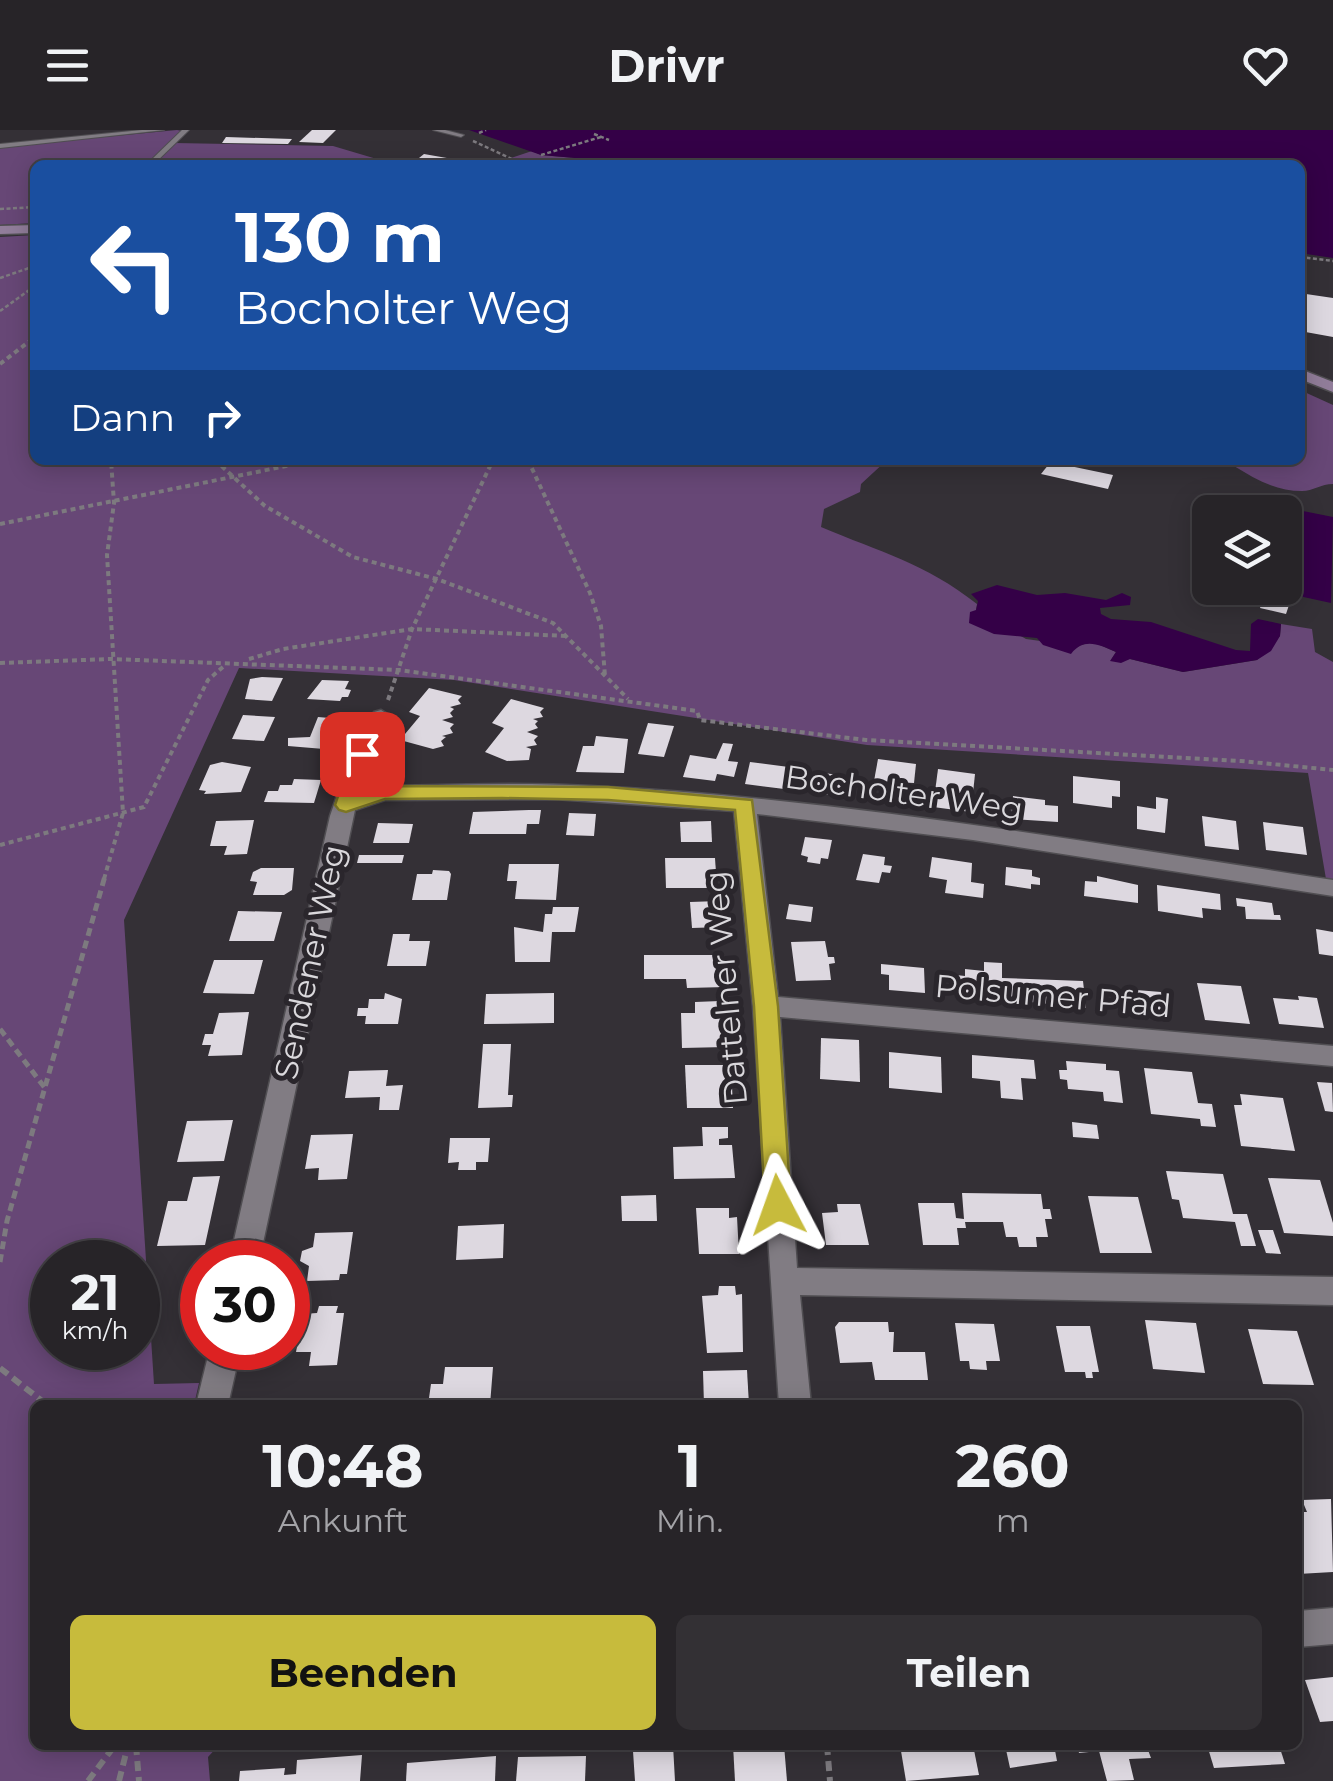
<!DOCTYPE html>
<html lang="de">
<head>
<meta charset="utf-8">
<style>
  :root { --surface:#272428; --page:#333034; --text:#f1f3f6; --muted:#a4a4a8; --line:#434145; --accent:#c7bb3c }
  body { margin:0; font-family:Montserrat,sans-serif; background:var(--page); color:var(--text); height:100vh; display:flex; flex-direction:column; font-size:38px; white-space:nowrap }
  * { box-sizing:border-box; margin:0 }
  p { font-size:32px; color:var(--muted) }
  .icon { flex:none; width:55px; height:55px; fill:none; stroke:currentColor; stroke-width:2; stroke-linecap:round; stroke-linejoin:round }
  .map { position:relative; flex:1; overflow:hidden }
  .side { position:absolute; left:30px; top:1270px; width:1272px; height:350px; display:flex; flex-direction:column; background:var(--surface); border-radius:15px; box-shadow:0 5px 25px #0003,0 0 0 2px var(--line) }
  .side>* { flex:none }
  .hud { position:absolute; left:30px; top:30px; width:1275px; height:305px; border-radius:15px; box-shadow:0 5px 25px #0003,0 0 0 2px var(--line); background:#1a4fa0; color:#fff; overflow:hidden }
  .buttons { position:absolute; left:1192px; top:365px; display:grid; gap:20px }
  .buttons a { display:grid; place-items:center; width:110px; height:110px; border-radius:15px; background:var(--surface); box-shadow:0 5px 25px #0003,0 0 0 2px var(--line); font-size:50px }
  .speed { position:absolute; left:30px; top:1110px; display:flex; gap:20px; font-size:50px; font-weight:700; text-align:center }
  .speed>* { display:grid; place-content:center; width:130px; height:130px; border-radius:50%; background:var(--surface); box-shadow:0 5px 25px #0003,0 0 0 2px var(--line); line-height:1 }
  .speed small { font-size:25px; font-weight:400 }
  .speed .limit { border:15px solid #d22; background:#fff; color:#111 }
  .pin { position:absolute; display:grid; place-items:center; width:85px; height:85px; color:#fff; margin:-42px; border-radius:20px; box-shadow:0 5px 15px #0006 }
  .me { position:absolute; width:110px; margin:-55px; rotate:356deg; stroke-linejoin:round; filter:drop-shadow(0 0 8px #0008) }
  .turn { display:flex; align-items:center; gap:35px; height:210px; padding:0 40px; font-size:45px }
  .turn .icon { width:130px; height:130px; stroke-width:2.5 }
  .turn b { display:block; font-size:70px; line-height:85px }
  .then { display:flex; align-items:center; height:95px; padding:0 40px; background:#0003; gap:20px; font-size:38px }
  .eta { display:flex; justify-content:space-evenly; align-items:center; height:170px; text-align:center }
  .eta b { font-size:60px; font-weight:700; line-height:70px }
  .button { display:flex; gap:20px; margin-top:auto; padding:20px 40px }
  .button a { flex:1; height:115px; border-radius:15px; background:var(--accent); color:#111; font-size:40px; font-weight:700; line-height:115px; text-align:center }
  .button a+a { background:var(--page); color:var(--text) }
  header { display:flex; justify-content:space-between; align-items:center; height:130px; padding:0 40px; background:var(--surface); font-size:45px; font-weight:700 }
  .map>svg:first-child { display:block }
  .green { fill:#674776; fill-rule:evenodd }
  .water { fill:#340047 }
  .building { fill:#ddd8e0 }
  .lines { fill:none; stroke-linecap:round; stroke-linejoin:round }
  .lane-casing { stroke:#504e52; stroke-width:2 }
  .street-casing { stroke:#504e52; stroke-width:3 }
  .secondary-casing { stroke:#504e52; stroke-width:3 }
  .path-far3 { stroke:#7d7a7f; stroke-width:2.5; stroke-dasharray:4 2.5; stroke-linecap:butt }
  .path-far2 { stroke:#7d7a7f; stroke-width:4; stroke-dasharray:5 4; stroke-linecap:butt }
  .path-far1 { stroke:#7d7a7f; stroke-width:5; stroke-dasharray:8 5; stroke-linecap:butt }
  .path { stroke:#7d7a7f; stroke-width:6; stroke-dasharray:10 6; stroke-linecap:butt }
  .lane { fill:#817c83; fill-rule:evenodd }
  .street { fill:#817c83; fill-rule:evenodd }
  .secondary { fill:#917d9a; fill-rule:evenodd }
  .route { fill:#c7bb3c; stroke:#817a27; stroke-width:2.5 }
  .labels { text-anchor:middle; stroke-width:10; stroke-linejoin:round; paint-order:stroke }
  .street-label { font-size:32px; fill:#dad8dc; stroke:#2a262c }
</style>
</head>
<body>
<header><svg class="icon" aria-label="menu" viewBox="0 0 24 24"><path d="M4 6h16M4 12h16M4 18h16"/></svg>Drivr<svg class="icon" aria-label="heart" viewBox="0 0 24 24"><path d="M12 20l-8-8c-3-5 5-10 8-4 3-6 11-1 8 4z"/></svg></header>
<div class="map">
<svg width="1333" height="1651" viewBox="0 0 1333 1651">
  <rect width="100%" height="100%" fill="#343036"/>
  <g class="green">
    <polygon points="177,0 182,1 175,13 333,16 397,35 35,35 35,93 0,95 0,17"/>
    <polygon points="532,21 541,25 655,35 490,35"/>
    <path d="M35 105V330H887L861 354 860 362 824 379 821 397C880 422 925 433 977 474L976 480 1026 509 1077 516 1093 512 1116 522 1111 530 1130 529 1183 542 1257 530 1280 506 1281 494 1312 499 1315 522 1333 532V750L1326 749 1308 643 867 615 454 550 239 538 124 790 154 1254 199 1253 194 1275H35V1615H219L208 1627 210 1651H0V107ZM52 1132H138V1218H52Z"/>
    <path d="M1300 260 1333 275V354C1321 354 1313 361 1302 361 1276 361 1255 349 1234 336V330H1300Z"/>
  </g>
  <g class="water">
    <polygon points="469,0 1333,0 1333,128 1300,123 1300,35 655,35 541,25"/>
    <polygon points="1303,381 1333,387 1331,473 1285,463"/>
    <path d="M997 455 1037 465 1065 463 1106 470 1122 463 1131 467 1130 475 1100 478 1101 484 1111 489 1151 492 1236 520 1250 521 1251 494 1258 489 1281 494 1280 506 1271 521 1257 530 1183 542 1130 529 1121 533 1110 531 1116 522C1099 515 1084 507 1071 524L1043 515 1037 508 994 504 969 493 970 482 976 480 978 471 971 464Z"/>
  </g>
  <g class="building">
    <polygon points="312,0 336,0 323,13 299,12"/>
    <polygon points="226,7 292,9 288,14 222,13"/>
    <polygon points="424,24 464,31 458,35 414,32"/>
    <polygon points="1306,164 1333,168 1333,207 1300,201 1300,176"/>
    <polygon points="1049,334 1065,335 1113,345 1108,359 1041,344"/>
    <polygon points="1265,465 1290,472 1286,484 1260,478"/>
    <polygon points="262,547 283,548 272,571 245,569 250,549"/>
    <polygon points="322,550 349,551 345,559 351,560 348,567 342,567 340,571 307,569"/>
    <polygon points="429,558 462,566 458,570 461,574 450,577 454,579 450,583 453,587 442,590 454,594 450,598 453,603 442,606 446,607 441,611 444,616 433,619 400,610 420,586 409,582"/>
    <polygon points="511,569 544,578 540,582 543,587 533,589 538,591 535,594 538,598 527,602 538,606 534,610 537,615 526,617 531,619 529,630 507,631 485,622 504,598 492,593"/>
    <polygon points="243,585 275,587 264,611 232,609"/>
    <polygon points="318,587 341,589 333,610 328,609 324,619 288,616 288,608 310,607"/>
    <polygon points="648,593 674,596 664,627 638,624"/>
    <polygon points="596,606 628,609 624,643 576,642 583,616 594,616"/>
    <polygon points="723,613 733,614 728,631 738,632 734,647 717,644 715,651 683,647 690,625 716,629"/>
    <polygon points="878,629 916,634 914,653 874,651"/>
    <polygon points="222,632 251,637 241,662 204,664 206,661 199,660 210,635"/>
    <polygon points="750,632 804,639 802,648 815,650 817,642 845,646 844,651 850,652 849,659 843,658 841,666 745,654"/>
    <polygon points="938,639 975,644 971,682 933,677"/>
    <polygon points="1073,646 1120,651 1120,667 1112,666 1112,678 1073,673"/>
    <polygon points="294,649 321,650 314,673 264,672 268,661 278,661 280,655 292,655"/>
    <polygon points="1013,666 1045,670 1045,675 1058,676 1058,692 1011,689"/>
    <polygon points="1156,667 1168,669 1165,703 1137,699 1137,676 1156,679"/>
    <polygon points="529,680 541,680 539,694 527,694 526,704 469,704 473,682"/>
    <polygon points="569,683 596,684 594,706 566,705"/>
    <polygon points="1202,686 1236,691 1239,720 1205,716"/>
    <polygon points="254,690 247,724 224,725 227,716 210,716 216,691"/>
    <polygon points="711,691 712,712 681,712 680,692"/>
    <polygon points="1263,692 1303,697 1307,725 1266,720"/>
    <polygon points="378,693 413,694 409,713 373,713"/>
    <polygon points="805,707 832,710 828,729 821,728 820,734 807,732 808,727 801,725"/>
    <polygon points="863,724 885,727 884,735 892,736 890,743 882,742 879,753 856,750"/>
    <polygon points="359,725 404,725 402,733 357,733"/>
    <polygon points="932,727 972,733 971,752 984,754 983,768 945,763 947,750 929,747"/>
    <polygon points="665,728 715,728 717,758 666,758"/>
    <polygon points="509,734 559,734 556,770 515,769 517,751 507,751"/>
    <polygon points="1006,737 1032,740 1032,746 1040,748 1040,755 1031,754 1031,759 1005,755"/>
    <polygon points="261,738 294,738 292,760 284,765 253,765 257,752 250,751 253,742"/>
    <polygon points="433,740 449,741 451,744 447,770 412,770 417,744 432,744"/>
    <polygon points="1097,746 1138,755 1138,773 1084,766 1085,751 1097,752"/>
    <polygon points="1157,755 1220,764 1221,780 1202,778 1203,788 1158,781"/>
    <polygon points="1236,768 1272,773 1274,785 1280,785 1281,790 1246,789 1245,777 1237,776"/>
    <polygon points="719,771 722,797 692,798 690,772"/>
    <polygon points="789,774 813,777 811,792 786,789"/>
    <polygon points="553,777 579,777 575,802 552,802 550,832 515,832 514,797 543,802 545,784 552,784"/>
    <polygon points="238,781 282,782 274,811 229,811"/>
    <polygon points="1316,799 1333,802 1333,826 1319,824"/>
    <polygon points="393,804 410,804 409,811 430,811 426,836 387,836"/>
    <polygon points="825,811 828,827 834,827 835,833 829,834 831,850 796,851 791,812"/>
    <polygon points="644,825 724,825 726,857 687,858 686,849 644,849"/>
    <polygon points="214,830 263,830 254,864 203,863"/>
    <polygon points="984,832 1002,833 1002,848 1083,851 1086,878 966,865 966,857 956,856 956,845 965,846 965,839 984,841"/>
    <polygon points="881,834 924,838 925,863 889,860 889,845 881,844"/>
    <polygon points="1197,853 1241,856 1250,894 1205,890"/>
    <polygon points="1124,859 1161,862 1164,885 1127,881"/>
    <polygon points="385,863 402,869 398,894 365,894 366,886 357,886 358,878 368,878 369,869 384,869"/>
    <polygon points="554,863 554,893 484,894 486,864"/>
    <polygon points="1298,866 1317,868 1324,898 1279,894 1273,868 1299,870"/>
    <polygon points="720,871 726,917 682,918 681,883 695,883 695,872"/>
    <polygon points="249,882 242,925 208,926 211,915 202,915 205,904 213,904 219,883"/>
    <polygon points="821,908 859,910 860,952 820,949"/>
    <polygon points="483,914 511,914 508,965 513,965 512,977 478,978"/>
    <polygon points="889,922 941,927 942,963 889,958"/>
    <polygon points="972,925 1034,930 1036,949 1021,948 1023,970 1001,968 1000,951 972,948"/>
    <polygon points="1066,931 1106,934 1106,940 1119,941 1123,973 1104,971 1103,962 1068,959 1067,950 1060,949 1059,940 1067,940"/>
    <polygon points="685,935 731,935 733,978 687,978"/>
    <polygon points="1144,938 1192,942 1198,973 1212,974 1216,997 1201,996 1200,989 1151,984"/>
    <polygon points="388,940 386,956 403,955 399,980 379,980 380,967 345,968 349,941"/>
    <polygon points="1317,952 1332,953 1333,982 1325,981"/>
    <polygon points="1240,964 1283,968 1295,1021 1241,1016 1234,975 1242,975"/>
    <polygon points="233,990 224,1031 177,1032 187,991"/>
    <polygon points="1072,992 1097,995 1099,1009 1073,1007"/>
    <polygon points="702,997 728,997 728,1008 719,1009 719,1015 732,1015 735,1048 674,1049 673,1017 703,1016"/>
    <polygon points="353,1004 347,1049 318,1050 319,1038 305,1039 311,1005"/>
    <polygon points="450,1008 490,1008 488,1032 476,1032 476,1040 458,1040 459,1032 448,1033"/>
    <polygon points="1166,1041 1223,1044 1233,1084 1247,1084 1256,1116 1241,1116 1235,1092 1183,1088 1179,1070 1172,1069"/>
    <polygon points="220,1046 205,1115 157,1116 168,1071 187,1071 193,1047"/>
    <polygon points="1268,1048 1320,1050 1333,1093 1333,1106 1284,1103"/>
    <polygon points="962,1063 1041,1064 1043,1079 1050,1079 1052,1089 1045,1089 1048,1107 1036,1107 1037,1117 1019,1117 1017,1107 1006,1107 1003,1092 965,1092 966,1098 957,1098 959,1115 923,1115 918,1073 954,1073 956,1088 964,1089"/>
    <polygon points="656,1065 657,1091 622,1091 621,1066"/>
    <polygon points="1088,1066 1138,1067 1152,1123 1100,1123"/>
    <polygon points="837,1074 860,1074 869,1115 826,1115 822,1083 838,1082"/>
    <polygon points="696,1078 729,1078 729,1088 737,1087 739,1124 699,1124"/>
    <polygon points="504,1094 503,1128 456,1130 458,1096"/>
    <polygon points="1258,1100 1273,1100 1281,1124 1266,1123"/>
    <polygon points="353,1102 347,1144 340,1144 339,1150 307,1151 309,1136 300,1131 302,1121 313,1117 315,1103"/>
    <polygon points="719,1156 735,1156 736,1165 742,1164 743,1222 707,1223 702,1166 718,1165"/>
    <polygon points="319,1176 338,1176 336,1183 344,1183 337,1235 309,1236 311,1222 296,1222 303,1184 317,1183"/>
    <polygon points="1145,1190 1196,1193 1205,1243 1153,1239"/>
    <polygon points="839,1192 888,1192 889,1202 894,1202 893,1222 925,1222 928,1250 875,1250 872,1232 840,1233 835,1197"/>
    <polygon points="955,1193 994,1194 1000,1231 986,1231 987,1240 970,1239 969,1231 960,1231"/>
    <polygon points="1056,1196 1090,1196 1099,1242 1092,1242 1093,1248 1086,1248 1085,1242 1065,1242"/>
    <polygon points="1248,1199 1297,1201 1314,1255 1263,1254"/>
    <polygon points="445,1237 493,1237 490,1275 428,1275 431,1254 443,1254"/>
    <polygon points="747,1240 749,1275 704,1275 703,1241"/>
    <polygon points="1331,1369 1333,1442 1298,1444 1298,1382 1307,1382 1302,1370"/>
    <polygon points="1333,1547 1333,1591 1320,1592 1305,1550"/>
    <polygon points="625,1615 673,1615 675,1651 635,1651 633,1621"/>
    <polygon points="733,1615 784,1615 787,1651 735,1651"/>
    <polygon points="900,1615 973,1615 979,1645 906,1651"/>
    <polygon points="1005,1615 1054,1615 1057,1631 1010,1638"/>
    <polygon points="1077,1615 1168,1615 1168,1617 1148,1620 1151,1628 1129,1629 1134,1650 1107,1651 1099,1621 1079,1623"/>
    <polygon points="1207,1615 1279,1615 1285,1634 1214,1638"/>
    <polygon points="362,1625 360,1651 239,1651 240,1641 285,1638 284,1645 296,1644 297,1630"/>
    <polygon points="496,1626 495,1651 406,1651 407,1633"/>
    <polygon points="586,1626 585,1651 516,1651 518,1627"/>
  </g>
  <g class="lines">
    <defs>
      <g id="lane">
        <polygon points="142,0 164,0 0,18 0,14"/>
        <polygon points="182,0 189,0 153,35 146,35"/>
        <polygon points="433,0 445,0 464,5 461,7"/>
      </g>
      <g id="street">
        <path d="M381 580 392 587 379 607 360 660 385 656C453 655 521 652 590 656 839 668 1086 712 1333 750V766L973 710 757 684 778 867 1333 916V936L780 887 797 1138 1333 1147V1175L800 1165 811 1275H779L753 876 734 681 555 669 385 670 355 680 259 1132H229L330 686 357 607 374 582Z"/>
        <polygon points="210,1218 241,1218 228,1275 196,1275"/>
        <polygon points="1333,1478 1333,1514 1298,1517 1298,1481"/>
      </g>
      <g id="secondary">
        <polygon points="35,95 35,103 0,104 0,96"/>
        <polygon points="1300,239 1333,252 1333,262 1300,249"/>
      </g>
    </defs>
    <use href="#lane" class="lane-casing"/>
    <use href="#street" class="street-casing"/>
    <use href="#secondary" class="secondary-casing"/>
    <g class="path-far3">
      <polyline points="479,3 486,0"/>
      <polyline points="594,4 609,10"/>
      <polyline points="473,11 525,35"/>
      <polyline points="541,25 601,7"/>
      <polyline points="0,79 35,77"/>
      <polyline points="1300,127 1333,131"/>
      <polyline points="0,148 35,136"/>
      <polyline points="0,181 35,156"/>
    </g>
    <g class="path-far2">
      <polyline points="0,234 35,207"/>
      <polyline points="215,330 265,376 353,427 437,449 553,493 628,569"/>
      <polyline points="528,330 590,463 601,496 605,546"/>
      <polyline points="0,394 316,330"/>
      <polyline points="249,529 283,519 412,499 566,506"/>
      <polyline points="0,533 111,529 399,540 697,581 700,590 866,610 1241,631 1333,640"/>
      <polyline points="388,570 412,499 493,330"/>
      <polyline points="0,715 144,677 208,550 224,536"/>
      <polyline points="104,749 123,683 107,425 114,373 111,330"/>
    </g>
    <g class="path-far1">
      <polyline points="0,899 45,958"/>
      <polyline points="0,1132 7,1091 105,746"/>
    </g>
    <g class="path">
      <polyline points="0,1238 47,1275"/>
      <polyline points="136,1615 139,1651"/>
      <polyline points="827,1615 830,1651"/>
      <polyline points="88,1651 115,1615"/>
      <polyline points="119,1651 128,1615"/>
    </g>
    <use href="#lane" class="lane"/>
    <use href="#street" class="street"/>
    <use href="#secondary" class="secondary"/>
  </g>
  <polygon class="route" points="362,617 372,624 360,660 385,656 608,657 752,670 778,876 791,1075 788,1083 778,1086 769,1083 765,1075 754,876 735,680 608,670 502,668 385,669 346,682 339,680 335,675 352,624"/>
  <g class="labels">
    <g class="street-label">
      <text transform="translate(904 663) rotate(8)" y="11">Bocholter Weg</text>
      <text transform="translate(310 832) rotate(-78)" y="11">Sendener Weg</text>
      <text transform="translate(726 858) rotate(-95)" y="11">Dattelner Weg</text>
      <text transform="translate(1053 866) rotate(5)" y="11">Polsumer Pfad</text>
    </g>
  </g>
</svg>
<div class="buttons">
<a><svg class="icon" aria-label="layers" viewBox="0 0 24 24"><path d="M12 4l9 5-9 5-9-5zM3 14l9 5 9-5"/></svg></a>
</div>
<div class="speed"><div>21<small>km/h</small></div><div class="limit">30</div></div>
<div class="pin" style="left:362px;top:624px;background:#d93025"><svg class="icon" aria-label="arrive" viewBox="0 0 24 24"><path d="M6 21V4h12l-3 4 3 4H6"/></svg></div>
<svg class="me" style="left:778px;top:1075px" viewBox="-20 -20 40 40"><path d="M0-17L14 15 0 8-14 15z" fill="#c7bb3c" stroke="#fff" stroke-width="4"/></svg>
<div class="hud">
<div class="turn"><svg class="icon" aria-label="left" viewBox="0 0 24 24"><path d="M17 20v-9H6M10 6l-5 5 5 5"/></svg><div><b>130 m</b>Bocholter Weg</div></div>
<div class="then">Dann<svg class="icon" aria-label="right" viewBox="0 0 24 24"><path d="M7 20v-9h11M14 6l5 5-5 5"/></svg></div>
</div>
<section class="side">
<div class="eta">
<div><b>10:48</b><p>Ankunft</p></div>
<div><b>1</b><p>Min.</p></div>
<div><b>260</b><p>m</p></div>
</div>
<div class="button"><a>Beenden</a><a>Teilen</a></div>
</section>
</div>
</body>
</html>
